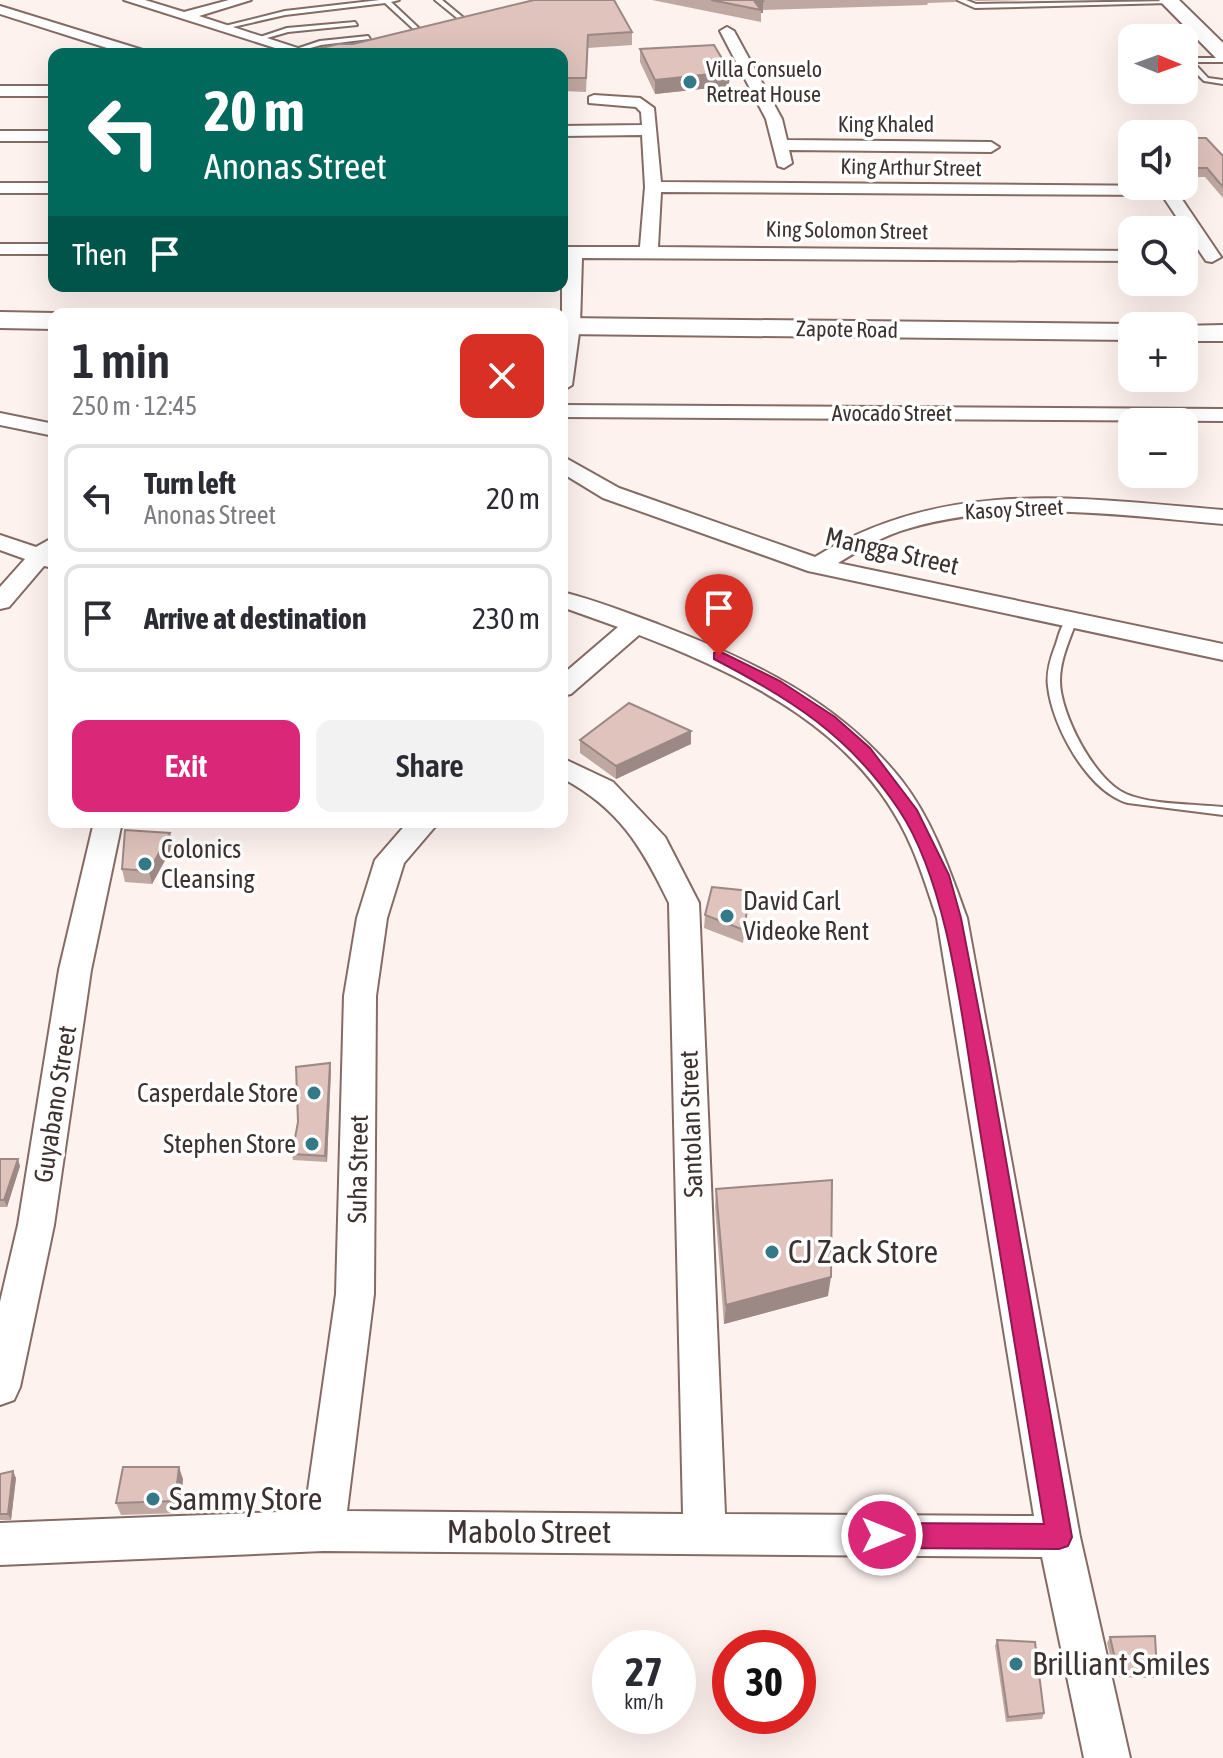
<!DOCTYPE html>
<html lang="en">
<head>
<meta charset="utf-8">
<style>
  :root { --surface:#fff; --page:#f2f2f3; --text:#2b2b33; --muted:#7c7c81; --line:#e1e1e2; --accent:#db2777 }
  body { margin:0; font-family:"Asap Condensed",sans-serif; background:var(--page); color:var(--text); height:100vh; display:flex; flex-direction:column; font-size:30px; white-space:nowrap }
  * { box-sizing:border-box; margin:0 }
  p { font-size:26px; color:var(--muted) }
  .icon { flex:none; width:44px; height:44px; fill:none; stroke:currentColor; stroke-width:2; stroke-linecap:round; stroke-linejoin:round }
  .map { position:relative; flex:1; overflow:hidden }
  .panel { position:absolute; left:48px; top:308px; width:520px; height:520px; display:flex; flex-direction:column; background:var(--surface); border-radius:16px; box-shadow:0 8px 32px #0002 }
  .panel>* { flex:none }
  .top-card { position:absolute; left:48px; top:48px; width:520px; height:244px; border-radius:16px; box-shadow:0 8px 32px #0002; background:#00695c; color:#fff; overflow:hidden }
  .needle { width:52px; rotate:91deg }
  .fabs { position:absolute; left:1118px; top:24px; display:grid; gap:16px }
  .fabs a { display:grid; place-items:center; width:80px; height:80px; border-radius:16px; background:var(--surface); box-shadow:0 8px 32px #0002; font-size:40px }
  .speed { position:absolute; left:592px; top:1630px; display:flex; gap:16px; font-size:40px; font-weight:700; text-align:center }
  .speed>* { display:grid; place-content:center; width:104px; height:104px; border-radius:50%; background:var(--surface); box-shadow:0 8px 32px #0002; line-height:1 }
  .speed small { font-size:20px; font-weight:400 }
  .speed .limit { border:12px solid #d22; background:#fff; color:#111 }
  .pin { position:absolute; display:grid; place-items:center; width:68px; height:68px; color:#fff; margin:-82px -34px; border-radius:50% 50% 50% 0; rotate:-45deg; box-shadow:0 0 8px #0007 }
  .pin .icon { rotate:45deg }
  .me { position:absolute; width:88px; margin:-44px; rotate:90deg; stroke-linejoin:round; filter:drop-shadow(0 0 6px #0008) }
  .turn { display:flex; align-items:center; gap:28px; height:168px; padding:0 24px; font-size:36px }
  .turn .icon { width:104px; height:104px; stroke-width:2.5 }
  .turn b { display:block; font-size:56px; line-height:68px }
  .then { display:flex; align-items:center; height:76px; padding:0 24px; background:#0003; gap:16px; font-size:30px }
  .round { display:grid; place-items:center; flex:none; width:84px; height:84px; border-radius:16px; background:var(--page) }
  .overview { display:flex; align-items:center; justify-content:space-between; height:136px; padding:0 24px }
  h1 { font-size:48px; font-weight:600; line-height:60px }
  .cta { display:flex; gap:16px; margin-top:auto; padding:16px 24px }
  .cta a { flex:1; height:92px; border-radius:16px; background:var(--accent); color:#fff; font-size:32px; font-weight:600; line-height:92px; text-align:center }
  .cta a+a { background:var(--page); color:var(--text) }
  ul { padding:0; list-style:none }
  li { display:flex; align-items:center; gap:24px; height:108px; margin:0 16px 12px; padding:0 8px; border:4px solid var(--line); border-radius:16px }
  li div { flex:1 }
  li b { display:block; font-size:30px }
  li em { font-style:normal }
  .map>svg:first-child { display:block }
  .lines { fill:none; stroke-linecap:round; stroke-linejoin:round }
  .lane-casing { stroke:#846b64; stroke-width:4 }
  .street-casing { stroke:#846b64; stroke-width:4 }
  .secondary-casing { stroke:#846b64; stroke-width:4 }
  .lane { fill:#fff; fill-rule:evenodd }
  .street { fill:#fff; fill-rule:evenodd }
  .secondary { fill:#fff; fill-rule:evenodd }
  .wall { fill:#c0a8a2 }
  .shaded-wall { fill:#9c8884 }
  .building { fill:#dfc3bc; stroke:#9c8884; stroke-width:2 }
  .route { fill:#db2777; stroke:#8e194d; stroke-width:2 }
  .poi-dot { fill:#357989; stroke:#fff; stroke-width:3 }
  .labels { text-anchor:middle; stroke-width:7; stroke-linejoin:round; paint-order:stroke }
  .far-poi-label { font-size:22px; fill:#3d322f; stroke:#fff; text-anchor:start }
  .far-street-label { font-size:22px; fill:#3d322f; stroke:#fff }
  .street-label { font-size:26px; fill:#3d322f; stroke:#fff }
  .poi-label { font-size:26px; fill:#3d322f; stroke:#fff; text-anchor:start }
  .near-poi-label { font-size:32px; fill:#3d322f; stroke:#fff; text-anchor:start }
  .near-street-label { font-size:32px; fill:#3d322f; stroke:#fff }
</style>
</head>
<body>
<div class="map">
<svg width="1223" height="1758" viewBox="0 0 1223 1758">
  <rect width="100%" height="100%" fill="#fef2ef"/>
  <g class="lines">
    <defs>
      <g id="lane">
        <polygon points="380,0 399,0 391,2 425,34 425,36 421,36 385,3 285,15 224,29 221,27 285,11"/>
        <polygon points="435,0 442,0 471,24 471,26 467,26"/>
        <polygon points="957,0 966,0 976,4 1172,1 1169,3 975,8"/>
        <polygon points="355,22 357,25 288,32 260,40 257,38 287,28"/>
        <polygon points="368,36 370,39 321,45 296,52 293,50 320,41"/>
        <polygon points="1184,55 1189,58 1223,58 1223,62 1193,62 1208,78 1223,80 1223,84 1204,81 1184,61"/>
        <path d="M1070 618 1076 622C1069 641 1060 660 1060 681 1060 714 1095 781 1126 794 1152 805 1194 804 1223 807V815L1128 803C1088 792 1052 726 1048 686 1046 672 1051 657 1056 644 1059 635 1061 623 1070 618Z"/>
      </g>
      <g id="street">
        <polygon points="124,0 145,0 184,12 229,0 251,0 199,16 316,54 294,54"/>
        <polygon points="0,6 146,51 148,54 126,54 0,14"/>
        <polygon points="727,27 734,31 782,119 787,140 991,142 999,147 991,152 789,150 792,163 784,168 778,166 766,119 720,31"/>
        <rect x="0" y="86" width="54" height="10"/>
        <polygon points="594,95 640,98 654,108 661,182 1173,186 1221,257 1212,262 1206,261 1162,195 661,192 658,247 1132,251 1132,261 582,258 580,326 572,385 562,391 562,247 640,247 645,187 642,135 562,136 562,126 642,125 641,112 636,107 589,103 589,97"/>
        <rect x="0" y="131" width="54" height="10"/>
        <rect x="0" y="183" width="54" height="10"/>
        <rect x="0" y="244" width="54" height="10"/>
        <polygon points="562,405 1223,409 1223,421 562,417"/>
        <polygon points="0,413 54,424 54,436 0,425"/>
        <path d="M562 456 619 488 815 557C944 477 1079 498 1223 510V524C1120 515 1011 499 910 528 884 535 861 549 838 563L1223 644V660L808 571 603 498 562 473Z"/>
        <polygon points="0,535 36,547 54,537 54,568 44,566 9,607 0,609 0,587 25,559 0,550"/>
        <path d="M562 592C595 600 628 613 660 625 752 660 840 702 902 781 933 821 950 871 967 918L1080 1537 1130 1758H1084L1042 1557 323 1551 0 1565V1523L305 1511 336 1294 344 996 357 918 375 860 408 822H439L404 863 387 918 376 996 374 1294 347 1511 683 1514 669 903C642 847 619 808 562 778V758L613 782 665 837 699 903 725 1514 1034 1516 937 918C929 895 922 871 912 848 863 733 749 677 639 635L571 694 562 696V675L618 627 562 607Z"/>
        <polygon points="94,822 122,822 91,970 54,1225 20,1387 14,1400 0,1405 0,1302 18,1225 59,970"/>
      </g>
      <g id="secondary">
        <polygon points="1159,0 1179,0 1223,43 1223,60 1216,58"/>
        <polygon points="0,312 54,313 59,314 54,314 54,329 0,328"/>
        <polygon points="562,318 1132,324 1141,326 1132,326 1132,340 562,334"/>
        <polygon points="1223,325 1223,341 1184,341 1184,326 1179,326"/>
      </g>
    </defs>
    <use href="#lane" class="lane-casing"/>
    <use href="#street" class="street-casing"/>
    <use href="#secondary" class="secondary-casing"/>
    <use href="#lane" class="lane"/>
    <use href="#street" class="street"/>
    <use href="#secondary" class="secondary"/>
  </g>
  <g class="wall">
    <polygon points="652,0 956,0 955,2 928,3 927,5 763,10 763,13 761,13 761,22"/>
    <polygon points="972,0 1029,0 977,1"/>
    <polygon points="632,32 632,45 588,48 586,92 562,91 562,54 353,44"/>
    <polygon points="640,49 729,86 655,94 640,62"/>
    <polygon points="1184,138 1223,156 1223,198 1205,177 1184,177"/>
    <polygon points="691,731 691,744 616,779 580,753 580,740"/>
    <polygon points="173,846 152,884 125,882 122,869"/>
    <polygon points="750,891 743,943 704,928 705,915"/>
    <polygon points="331,1070 327,1162 293,1160 292,1154"/>
    <polygon points="0,1159 20,1166 7,1207 0,1207"/>
    <polygon points="716,1189 828,1296 724,1324 715,1207"/>
    <polygon points="0,1474 16,1478 11,1520 0,1520"/>
    <polygon points="183,1479 180,1513 121,1515 116,1503"/>
    <polygon points="1110,1637 1157,1672 1154,1678 1115,1677 1107,1643"/>
    <polygon points="997,1640 1044,1713 1042,1719 1006,1722 995,1646"/>
  </g>
  <g class="shaded-wall">
    <polygon points="763,1 763,13 761,13 761,10 755,2"/>
    <polygon points="730,72 729,86 655,94 655,80"/>
    <polygon points="691,731 691,744 616,779 616,766"/>
    <polygon points="170,833 173,846 152,884 149,871"/>
    <polygon points="330,1063 331,1070 327,1162 325,1156"/>
    <polygon points="18,1159 20,1166 7,1207 4,1200"/>
    <polygon points="831,1277 828,1296 724,1324 726,1305"/>
    <polygon points="179,1467 183,1479 180,1513 175,1501"/>
    <polygon points="13,1471 16,1478 11,1520 8,1514"/>
  </g>
  <g class="building">
    <polygon points="534,0 614,0 632,32 588,35 586,78 562,78 562,54 296,54 338,44 353,44"/>
    <polygon points="711,0 762,0 763,1 755,2 761,10"/>
    <polygon points="714,45 730,72 655,80 640,49"/>
    <polygon points="1184,138 1206,138 1223,156 1223,187 1207,168 1186,168 1184,161"/>
    <polygon points="629,703 691,731 616,766 580,740"/>
    <polygon points="125,830 170,833 149,871 122,869"/>
    <polygon points="712,887 750,891 744,930 705,915"/>
    <polygon points="330,1063 325,1156 292,1154 298,1122 296,1067"/>
    <polygon points="0,1159 18,1159 4,1200 0,1200"/>
    <polygon points="832,1180 831,1277 726,1305 716,1189"/>
    <polygon points="123,1467 179,1467 175,1501 116,1503"/>
    <polygon points="13,1471 8,1514 0,1514 0,1474"/>
    <polygon points="1155,1636 1157,1672 1118,1672 1110,1637"/>
    <polygon points="997,1640 1035,1642 1044,1713 1008,1717"/>
  </g>
  <path class="route" d="M719 651 780 681 835 717 870 748 917 810 949 875 961 918 989 1063 1072 1537 1068 1546 1059 1549 882 1548 873 1544 869 1535 873 1526 882 1523 1044 1524C1022 1389 1000 1254 978 1118 963 1027 950 886 899 810 850 736 791 699 714 659V653Z"/>
  <g class="poi-dot">
    <circle cx="690" cy="82" r="8"/>
    <circle cx="145" cy="864" r="8"/>
    <circle cx="727" cy="916" r="8"/>
    <circle cx="314" cy="1093" r="8"/>
    <circle cx="312" cy="1144" r="8"/>
    <circle cx="772" cy="1252" r="8"/>
    <circle cx="153" cy="1499" r="8"/>
    <circle cx="1016" cy="1664" r="8"/>
  </g>
  <g class="labels">
    <g class="far-poi-label">
      <text x="706" y="77">Villa Consuelo<tspan x="706" dy="25">Retreat House</tspan></text>
    </g>
    <g class="far-street-label">
      <text x="886" y="132">King Khaled</text>
      <text transform="translate(911 167) rotate(1)" y="8">King Arthur Street</text>
      <text transform="translate(847 230) rotate(1)" y="8">King Solomon Street</text>
      <text transform="translate(847 329) rotate(1)" y="8">Zapote Road</text>
      <text x="892" y="421">Avocado Street</text>
      <text transform="translate(1014 509) rotate(-3)" y="8">Kasoy Street</text>
    </g>
    <g class="street-label">
      <text transform="translate(892 551) rotate(13)" y="9">Mangga Street</text>
      <text transform="translate(55 1104) rotate(-81)" y="9">Guyabano Street</text>
      <text transform="translate(691 1124) rotate(-92)" y="9">Santolan Street</text>
      <text transform="translate(358 1169) rotate(-89)" y="9">Suha Street</text>
    </g>
    <g class="poi-label">
      <text x="161" y="858">Colonics<tspan x="161" dy="30">Cleansing</tspan></text>
      <text x="743" y="910">David Carl<tspan x="743" dy="30">Videoke Rent</tspan></text>
      <text x="298" y="1102" text-anchor="end">Casperdale Store</text>
      <text x="296" y="1153" text-anchor="end">Stephen Store</text>
    </g>
    <g class="near-poi-label">
      <text x="788" y="1263">CJ Zack Store</text>
      <text x="169" y="1510">Sammy Store</text>
      <text x="1032" y="1675">Brilliant Smiles</text>
    </g>
    <g class="near-street-label">
      <text x="529" y="1543">Mabolo Street</text>
    </g>
  </g>
</svg>
<div class="fabs">
<a><svg class="needle" viewBox="-14 -14 28 28"><path d="M0-13l5 13h-10z" fill="#e53935"/><path d="M0 13l5-13h-10z" fill="#7c7c81"/></svg></a>
<a><svg class="icon" aria-label="sound" viewBox="0 0 24 24"><path d="M4 9h4l5-4v14l-5-4H4zM17 9q2 3 0 6"/></svg></a>
<a><svg class="icon" aria-label="search" viewBox="0 0 24 24"><circle cx="10" cy="10" r="6"/><path d="M15 15l6 6"/></svg></a>
<a>+</a>
<a>−</a>
</div>
<div class="speed"><div>27<small>km/h</small></div><div class="limit">30</div></div>
<div class="pin" style="left:719px;top:656px;background:#d93025"><svg class="icon" aria-label="arrive" viewBox="0 0 24 24"><path d="M6 21V4h12l-3 4 3 4H6"/></svg></div>
<svg class="me" style="left:882px;top:1535px" viewBox="-20 -20 40 40"><circle r="17" fill="#db2777" stroke="#fff" stroke-width="3"/><path d="M0-11L8 9 0 5-8 9z" fill="#fff"/></svg>
<div class="top-card">
<div class="turn"><svg class="icon" aria-label="left" viewBox="0 0 24 24"><path d="M17 20v-9H6M10 6l-5 5 5 5"/></svg><div><b>20 m</b>Anonas Street</div></div>
<div class="then">Then<svg class="icon" aria-label="arrive" viewBox="0 0 24 24"><path d="M6 21V4h12l-3 4 3 4H6"/></svg></div>
</div>
<section class="panel">
<div class="overview"><div><h1>1 min</h1><p>250 m · 12:45</p></div><a class="round" style="background:#d93025;color:#fff"><svg class="icon" aria-label="close" viewBox="0 0 24 24"><path d="M6 6l12 12M18 6L6 18"/></svg></a></div>
<ul>
<li><svg class="icon" aria-label="left" viewBox="0 0 24 24"><path d="M17 20v-9H6M10 6l-5 5 5 5"/></svg><div><b>Turn left</b><p>Anonas Street</p></div><em>20 m</em></li>
<li><svg class="icon" aria-label="arrive" viewBox="0 0 24 24"><path d="M6 21V4h12l-3 4 3 4H6"/></svg><div><b>Arrive at destination</b></div><em>230 m</em></li>
</ul>
<div class="cta"><a>Exit</a><a>Share</a></div>
</section>
</div>
</body>
</html>
